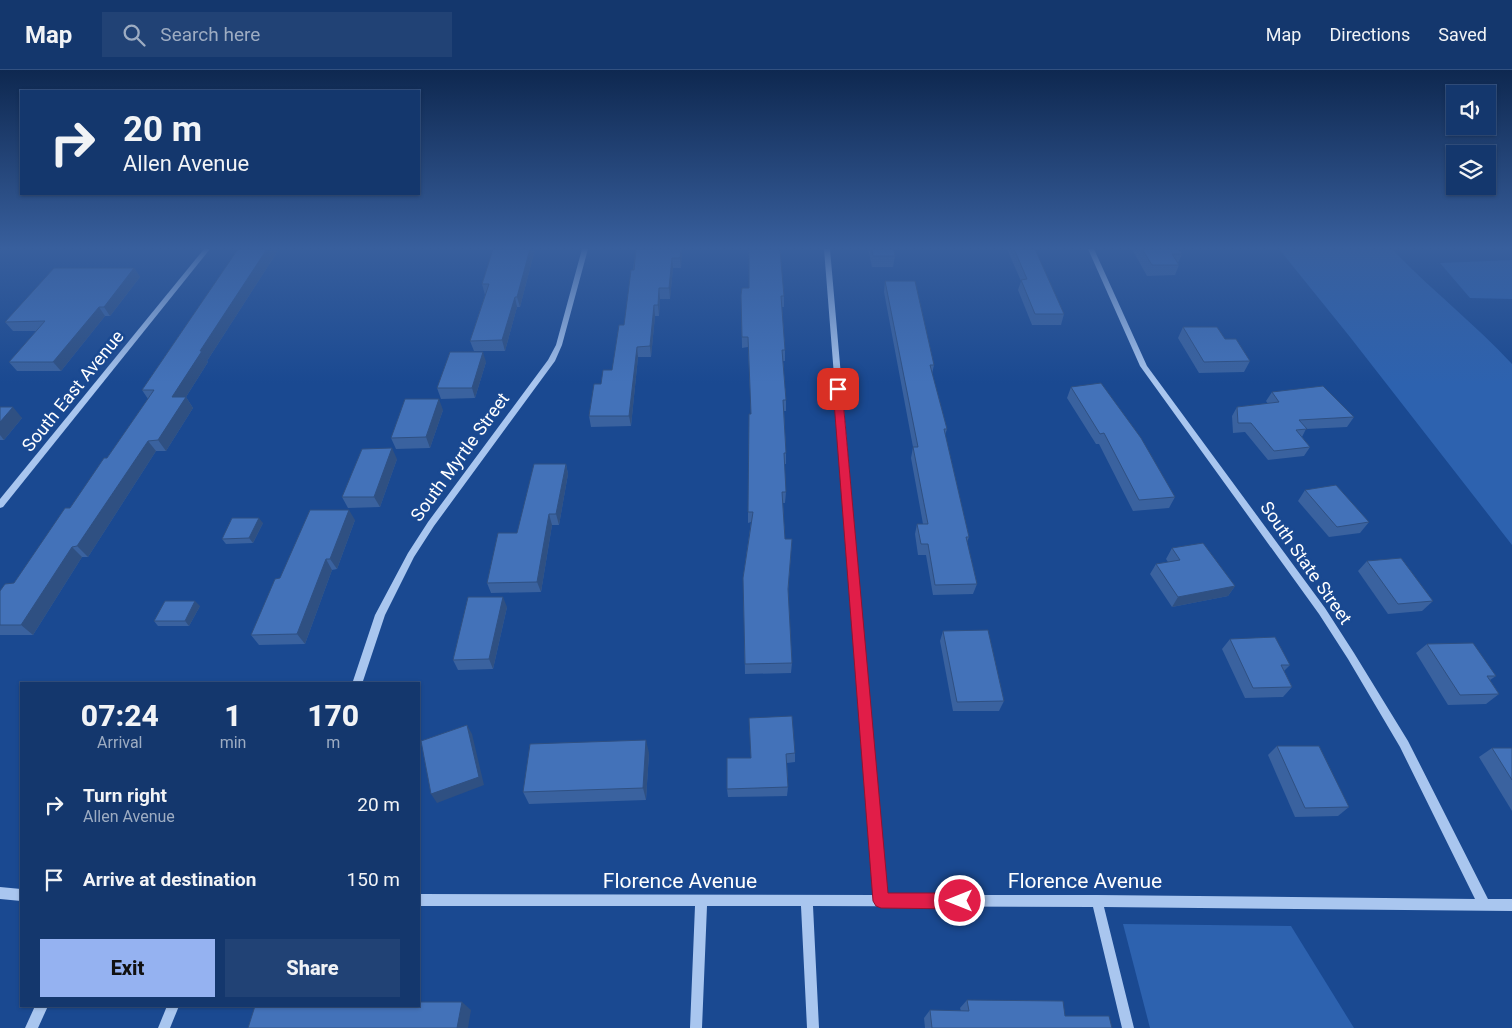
<!DOCTYPE html>
<html lang="en">
<head>
<meta charset="utf-8">
<style>
  :root { --surface:#14376d; --page:#214275; --text:#f1f3f6; --muted:#9dacc2; --line:#335180; --accent:#95b2f1 }
  body { margin:0; font-family:Roboto,sans-serif; background:var(--page); color:var(--text); height:100vh; display:flex; flex-direction:column; font-size:19px; white-space:nowrap }
  * { box-sizing:border-box; margin:0 }
  p { font-size:16px; color:var(--muted) }
  .icon { flex:none; width:28px; height:28px; fill:none; stroke:currentColor; stroke-width:2; stroke-linecap:round; stroke-linejoin:round }
  .map { position:relative; flex:1; overflow:hidden }
  .panel { position:absolute; left:20px; top:612px; width:400px; height:325px; display:flex; flex-direction:column; background:var(--surface); border-radius:0px; box-shadow:0 1px 4px #0004,0 0 0 1px var(--line) }
  .panel>* { flex:none }
  .hud { position:absolute; left:20px; top:20px; width:400px; height:105px; border-radius:0px; box-shadow:0 1px 4px #0004,0 0 0 1px var(--line); background:#14376d; color:var(--text); overflow:hidden }
  .buttons { position:absolute; left:1446px; top:15px; display:grid; gap:10px }
  .buttons a { display:grid; place-items:center; width:50px; height:50px; border-radius:0px; background:var(--surface); box-shadow:0 1px 4px #0004,0 0 0 1px var(--line); font-size:25px }
  .pin { position:absolute; display:grid; place-items:center; width:42px; height:42px; color:#fff; margin:-21px; border-radius:10px; box-shadow:0 2px 8px #0006 }
  .me { position:absolute; width:55px; margin:-28px; rotate:270deg; stroke-linejoin:round; filter:drop-shadow(0 0 4px #0008) }
  .turn { display:flex; align-items:center; gap:18px; height:105px; padding:0 20px; font-size:22px }
  .turn .icon { width:65px; height:65px; stroke-width:2.5 }
  .turn b { display:block; font-size:35px; line-height:42px }
  .eta { display:flex; justify-content:space-evenly; align-items:center; height:85px; text-align:center }
  .eta b { font-size:30px; font-weight:800; line-height:35px }
  .button { display:flex; gap:10px; margin-top:auto; padding:10px 20px }
  .button a { flex:1; height:58px; border-radius:0px; background:var(--accent); color:#111; font-size:20px; font-weight:800; line-height:58px; text-align:center }
  .button a+a { background:var(--page); color:var(--text) }
  ul { padding:0; list-style:none }
  li { display:flex; align-items:center; gap:15px; height:75px; padding:0 20px }
  li div { flex:1 }
  li b { display:block; font-size:19px }
  li em { font-style:normal }
  header { display:flex; align-items:center; gap:30px; box-sizing:border-box; height:70px; padding:0 25px; background:var(--surface); border-bottom:1px solid var(--line) }
  header strong { font-size:24px }
  nav { display:flex; gap:28px; margin-inline-start:auto; font-size:18px }
  .search { width:350px; height:45px; background:var(--page); display:flex; align-items:center; gap:12px; box-sizing:border-box; padding:0 18px; border-radius:0px; color:var(--muted); font-size:19px }
  .map>svg:first-child { display:block }
  .green { fill:#2d62af }
  .lines { fill:none; stroke-linecap:round; stroke-linejoin:round }
  .minor { fill:#a9c6ef; fill-rule:evenodd }
  .wall { fill:#3a629f }
  .shaded-wall { fill:#2f5082 }
  .building { fill:#4372b9; stroke:#2f5082 }
  .route { fill:#e11d48; stroke:#92132f }
  .labels { text-anchor:middle; stroke-width:5; stroke-linejoin:round; paint-order:stroke }
  .street-label { font-size:18px; fill:#fff; stroke:#1a4991 }
  .near-street-label { font-size:21px; fill:#fff; stroke:#1a4991 }
</style>
</head>
<body>
<header>
<strong>Map</strong>
<div class="search"><svg class="icon" aria-label="search" viewBox="0 0 24 24"><circle cx="10" cy="10" r="6"/><path d="M15 15l6 6"/></svg>Search here</div>
<nav><a>Map</a><a>Directions</a><a>Saved</a></nav>
</header>
<div class="map">
<svg width="1512" height="958" viewBox="0 0 1512 958">
  <rect width="100%" height="100%" fill="#1a4991"/>
  <g class="green">
    <path d="M1279 179H1392C1430 219 1474 253 1512 294V475L1350 267Z"/>
    <polygon points="1512,190 1512,229 1470,228 1440,193"/>
    <polygon points="1123,854 1291,856 1354,958 1150,958"/>
  </g>
  <g class="lines">
    <g class="minor">
      <polygon points="204,179 210,179 3,437 0,438 0,429"/>
      <polygon points="582,179 588,179 562,275 555,291 434,456 414,487 385,545 362,614 352,614 375,545 408,483 428,452 548,290 556,275"/>
      <polygon points="824,179 830,179 886,825 1097,825 1475,829 1400,677 1348,589 1319,544 1140,296 1088,179 1094,179 1147,296 1325,538 1354,583 1408,671 1488,829 1512,829 1512,841 1104,837 1134,958 1122,958 1093,837 813,836 819,958 807,958 801,836 707,836 702,958 690,958 695,836 419,836 419,824 875,825"/>
      <polygon points="0,817 21,819 21,831 0,829"/>
      <polygon points="35,936 48,936 38,958 25,958"/>
      <polygon points="167,936 179,936 170,958 158,958"/>
    </g>
  </g>
  <g class="wall">
    <polygon points="238,179 279,179 207,291 208,292 186,327 193,338 166,381 156,381 88,487 82,487 33,565 0,565 0,521 14,513 107,388 148,329 142,320"/>
    <polygon points="493,179 535,179 520,237 517,237 505,281 474,281 470,271 485,225 482,214"/>
    <polygon points="636,179 682,179 681,198 673,198 670,229 660,229 659,246 655,246 651,287 638,287 631,356 591,357 589,346 601,314 612,300 624,255"/>
    <polygon points="868,179 894,179 895,186 893,197 872,197"/>
    <polygon points="1007,179 1035,179 1064,244 1061,255 1032,255 1018,220 1021,211"/>
    <polygon points="1132,179 1179,179 1182,184 1178,193 1179,195 1175,205 1147,206"/>
    <polygon points="134,198 140,207 110,246 105,246 61,301 17,301 9,292 37,261 13,261 5,252"/>
    <polygon points="885,211 934,295 932,304 947,359 945,365 969,467 967,472 977,514 973,524 933,525 926,485 918,485 915,464 917,454 923,454 911,388 913,377 884,222"/>
    <polygon points="741,225 784,226 784,237 782,237 785,280 785,291 783,291 786,330 786,341 784,341 786,383 786,394 784,394 786,422 785,433 783,433 785,469 792,469 788,522 792,593 791,603 745,604 743,508 751,452 748,453 748,442 751,344 748,277 742,278"/>
    <polygon points="1183,257 1225,269 1250,291 1244,302 1199,303 1178,268"/>
    <polygon points="486,292 475,328 441,329 437,318"/>
    <polygon points="1071,317 1175,427 1169,438 1133,441 1099,374 1096,374 1067,328"/>
    <polygon points="1272,322 1354,347 1347,357 1306,359 1302,367 1310,377 1304,386 1268,390 1245,362 1233,363 1232,346 1237,337 1268,334 1266,331"/>
    <polygon points="0,337 22,348 4,370 0,370"/>
    <polygon points="443,340 430,378 396,379 391,368"/>
    <polygon points="397,389 380,437 348,438 342,427"/>
    <polygon points="566,394 568,404 559,455 552,455 541,522 491,523 487,513 517,463"/>
    <polygon points="1305,420 1369,452 1360,463 1329,467 1298,431"/>
    <polygon points="355,450 337,499 332,500 305,574 259,575 251,565 280,508"/>
    <polygon points="263,453 253,473 226,474 222,469"/>
    <polygon points="1172,478 1235,516 1228,526 1172,537 1150,504 1156,494 1168,492 1166,489"/>
    <polygon points="1367,491 1433,531 1422,541 1388,544 1358,501"/>
    <polygon points="200,536 189,556 158,556 154,551"/>
    <polygon points="507,537 493,599 458,600 453,590"/>
    <polygon points="943,561 1004,631 999,641 953,641 940,571"/>
    <polygon points="1230,569 1290,595 1284,601 1292,617 1283,627 1245,628 1222,579"/>
    <polygon points="1427,574 1496,606 1490,610 1499,624 1486,634 1448,635 1416,583"/>
    <polygon points="749,648 795,683 795,692 787,693 788,717 787,726 728,727 727,719 751,688"/>
    <polygon points="1277,676 1349,737 1338,746 1295,747 1268,685"/>
    <polygon points="1492,678 1512,678 1512,741 1479,687"/>
    <polygon points="649,683 646,730 529,734 523,722"/>
    <polygon points="967,930 1065,946 1112,958 925,958 924,948 930,940 961,941 960,938"/>
  </g>
  <g class="shaded-wall">
    <polygon points="267,179 279,179 207,291 208,292 186,327 193,338 166,381 158,370 172,327 200,281"/>
    <polygon points="530,179 535,179 520,237 517,227"/>
    <polygon points="681,179 682,179 681,198 680,188"/>
    <polygon points="672,188 673,198 670,229 669,218"/>
    <polygon points="134,198 140,207 110,246 104,237"/>
    <polygon points="659,218 660,229 659,246 658,235"/>
    <polygon points="515,227 517,237 505,281 502,270"/>
    <polygon points="654,235 655,246 651,287 650,276"/>
    <polygon points="99,237 105,246 61,301 53,292"/>
    <polygon points="637,277 638,287 631,356 629,346"/>
    <polygon points="483,282 486,292 475,328 472,318"/>
    <polygon points="439,329 443,340 430,378 426,367"/>
    <polygon points="13,337 22,348 4,370 0,365 0,352"/>
    <polygon points="148,371 156,381 88,487 77,476"/>
    <polygon points="392,378 397,389 380,437 374,427"/>
    <polygon points="566,394 568,404 559,455 556,444"/>
    <polygon points="349,440 355,450 337,499 330,489"/>
    <polygon points="549,444 552,455 541,522 537,512"/>
    <polygon points="259,448 263,453 253,473 249,468"/>
    <polygon points="72,477 82,487 33,565 21,555"/>
    <polygon points="326,489 332,500 305,574 297,564"/>
    <polygon points="1235,516 1228,526 1172,537 1178,527"/>
    <polygon points="503,527 507,537 493,599 489,589"/>
    <polygon points="195,531 200,536 189,556 185,551"/>
    <polygon points="467,655 472,664 484,715 437,733 431,724"/>
    <polygon points="646,670 649,683 646,730 643,718"/>
    <polygon points="462,932 471,940 468,958 457,958"/>
  </g>
  <g class="building">
    <polygon points="238,179 267,179 200,281 202,281 172,327 186,327 158,370 148,371 77,476 72,477 21,555 0,555 0,521 5,514 14,513 65,438 70,438 104,388 107,388 154,320 142,320"/>
    <polygon points="493,179 530,179 517,227 515,227 502,270 470,271 489,214 482,214"/>
    <polygon points="636,179 681,179 680,188 672,188 669,218 659,218 658,235 654,235 650,276 637,277 629,346 589,346 594,314 601,314 603,300 612,300 619,255 624,255 631,200 634,200"/>
    <polygon points="749,179 780,179 784,226 781,226 785,280 782,280 786,330 783,330 786,383 784,383 786,422 782,422 785,469 792,469 788,519 792,593 745,594 743,508 753,442 748,442 749,344 751,344 748,267 742,267 741,225 742,218 749,218"/>
    <polygon points="872,179 894,179 895,186 873,186"/>
    <polygon points="1014,179 1035,179 1064,244 1035,244 1021,210 1027,209"/>
    <polygon points="1142,179 1179,179 1182,184 1172,184 1179,195 1152,195"/>
    <polygon points="54,198 134,198 104,237 99,237 53,292 9,292 45,251 5,252"/>
    <polygon points="885,211 915,211 934,295 930,295 947,359 944,359 969,467 966,467 977,514 935,515 928,474 921,474 917,454 928,454 913,377 918,377"/>
    <polygon points="1183,257 1217,257 1225,269 1236,269 1250,291 1204,292"/>
    <polygon points="450,282 483,282 472,318 437,318"/>
    <polygon points="1101,313 1141,368 1175,427 1139,430 1104,363 1100,364 1071,317"/>
    <polygon points="1323,316 1354,347 1299,350 1307,359 1296,360 1310,377 1274,381 1251,353 1238,353 1237,337 1279,332 1272,322"/>
    <polygon points="405,329 439,329 426,367 391,368"/>
    <polygon points="0,337 13,337 0,352"/>
    <polygon points="392,378 374,427 342,427 362,379"/>
    <polygon points="534,394 566,394 556,444 549,444 537,512 487,513 498,463 517,463"/>
    <polygon points="1336,415 1369,452 1337,457 1305,420"/>
    <polygon points="310,440 349,440 330,489 326,489 297,564 251,565 275,509 280,508"/>
    <polygon points="232,448 259,448 249,468 222,469"/>
    <polygon points="1203,473 1235,516 1178,527 1156,494 1180,490 1172,478"/>
    <polygon points="1401,488 1433,531 1398,534 1367,491"/>
    <polygon points="468,527 503,527 489,589 453,590"/>
    <polygon points="165,531 195,531 185,551 154,551"/>
    <polygon points="988,560 1004,631 957,632 943,561"/>
    <polygon points="1275,567 1290,595 1281,595 1292,617 1253,618 1230,569"/>
    <polygon points="1473,573 1496,606 1487,606 1499,624 1460,625 1427,574"/>
    <polygon points="792,646 795,683 786,684 788,717 727,719 727,688 751,688 749,648"/>
    <polygon points="467,655 479,707 431,724 421,671"/>
    <polygon points="646,670 643,718 523,722 530,674"/>
    <polygon points="1277,676 1319,676 1349,737 1305,738"/>
    <polygon points="1492,678 1512,678 1512,710"/>
    <polygon points="967,930 1063,931 1065,946 1109,946 1112,958 932,958 930,940 969,941"/>
    <polygon points="419,932 462,932 457,958 248,958 255,936 419,936"/>
  </g>
  <linearGradient id="sky" x2="0" y2="1"><stop stop-color="#0e2850"/><stop offset="0.57" stop-color="#385f9d"/><stop offset="1" stop-color="#385f9d" stop-opacity="0"/></linearGradient>
  <rect width="1512" height="313" fill="url(#sky)"/>
  <polygon class="route" points="838,316 842,319 888,823 960,823 965,826 967,831 965,836 960,839 881,838 876,836 873,831 833,319"/>
  <g class="labels">
    <g class="street-label">
      <text transform="translate(73 321) rotate(-51)" y="6">South East Avenue</text>
      <text transform="translate(460 387) rotate(-54)" y="6">South Myrtle Street</text>
      <text transform="translate(1306 493) rotate(55)" y="6">South State Street</text>
    </g>
    <g class="near-street-label">
      <text x="680" y="818">Florence Avenue</text>
      <text x="1085" y="818">Florence Avenue</text>
    </g>
  </g>
</svg>
<div class="buttons">
<a><svg class="icon" aria-label="sound" viewBox="0 0 24 24"><path d="M4 9h4l5-4v14l-5-4H4zM17 9q2 3 0 6"/></svg></a>
<a><svg class="icon" aria-label="layers" viewBox="0 0 24 24"><path d="M12 4l9 5-9 5-9-5zM3 14l9 5 9-5"/></svg></a>
</div>
<div class="pin" style="left:838px;top:319px;background:#d93025"><svg class="icon" aria-label="arrive" viewBox="0 0 24 24"><path d="M6 21V4h12l-3 4 3 4H6"/></svg></div>
<svg class="me" style="left:960px;top:831px" viewBox="-20 -20 40 40"><circle r="17" fill="#e11d48" stroke="#fff" stroke-width="3"/><path d="M0-11L8 9 0 5-8 9z" fill="#fff"/></svg>
<div class="hud">
<div class="turn"><svg class="icon" aria-label="right" viewBox="0 0 24 24"><path d="M7 20v-9h11M14 6l5 5-5 5"/></svg><div><b>20 m</b>Allen Avenue</div></div>
</div>
<section class="panel">
<div class="eta">
<div><b>07:24</b><p>Arrival</p></div>
<div><b>1</b><p>min</p></div>
<div><b>170</b><p>m</p></div>
</div>
<ul>
<li><svg class="icon" aria-label="right" viewBox="0 0 24 24"><path d="M7 20v-9h11M14 6l5 5-5 5"/></svg><div><b>Turn right</b><p>Allen Avenue</p></div><em>20 m</em></li>
<li><svg class="icon" aria-label="arrive" viewBox="0 0 24 24"><path d="M6 21V4h12l-3 4 3 4H6"/></svg><div><b>Arrive at destination</b></div><em>150 m</em></li>
</ul>
<div class="button"><a>Exit</a><a>Share</a></div>
</section>
</div>
</body>
</html>
